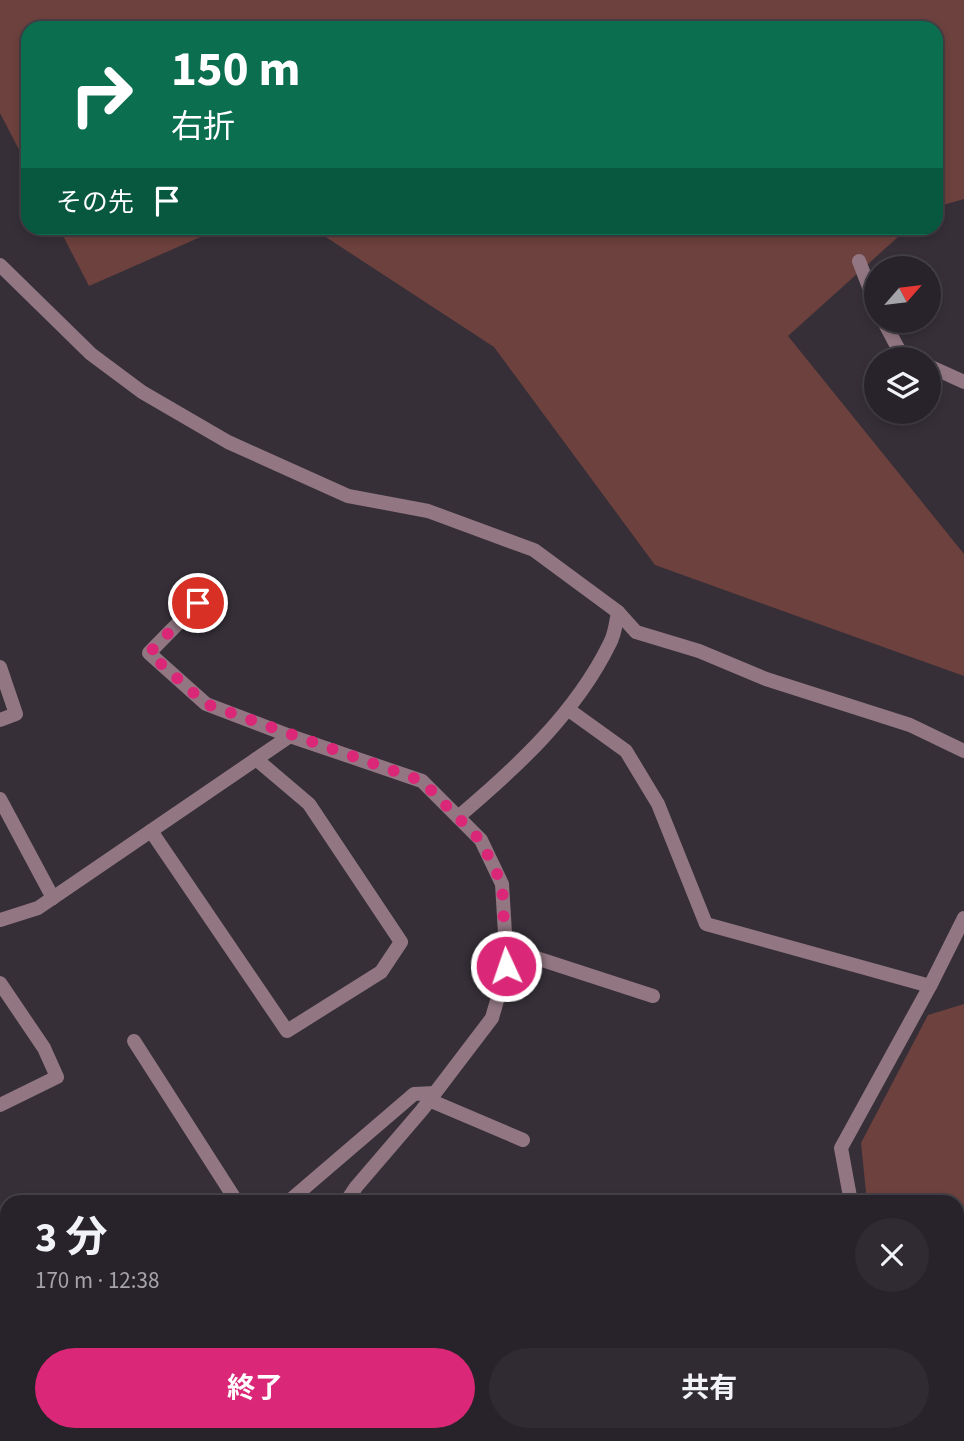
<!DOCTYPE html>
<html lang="ja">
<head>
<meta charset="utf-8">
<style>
  :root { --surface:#28232a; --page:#302b32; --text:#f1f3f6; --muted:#a5a4a8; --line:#444047; --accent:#db2777 }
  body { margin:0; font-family:"Source Sans 3","Noto Sans JP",sans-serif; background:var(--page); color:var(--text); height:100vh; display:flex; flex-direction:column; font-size:26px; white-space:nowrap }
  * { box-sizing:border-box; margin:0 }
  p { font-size:23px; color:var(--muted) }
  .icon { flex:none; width:38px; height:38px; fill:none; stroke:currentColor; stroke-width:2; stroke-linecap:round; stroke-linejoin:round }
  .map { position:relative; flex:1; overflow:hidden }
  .drawer { position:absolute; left:0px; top:1195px; width:964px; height:247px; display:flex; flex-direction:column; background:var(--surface); border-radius:21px 21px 0 0; box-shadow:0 4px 10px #0003,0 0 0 2px var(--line) }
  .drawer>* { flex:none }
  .top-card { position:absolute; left:21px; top:21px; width:922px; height:214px; border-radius:21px; box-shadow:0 4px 10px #0003,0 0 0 2px var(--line); background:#0b6e4f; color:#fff; overflow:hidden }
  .needle { width:46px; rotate:62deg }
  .tools { position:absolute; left:864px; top:256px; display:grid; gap:14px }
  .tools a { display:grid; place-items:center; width:77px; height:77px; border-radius:50%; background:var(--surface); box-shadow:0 4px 10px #0003,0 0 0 2px var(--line); font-size:35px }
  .pin { position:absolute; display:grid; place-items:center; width:60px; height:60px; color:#fff; margin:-30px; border:4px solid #fff; border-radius:50%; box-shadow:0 2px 7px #0007 }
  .me { position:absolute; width:77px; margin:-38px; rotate:357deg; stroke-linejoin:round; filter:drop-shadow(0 0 5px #0008) }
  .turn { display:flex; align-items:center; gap:24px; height:147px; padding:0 35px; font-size:32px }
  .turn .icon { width:91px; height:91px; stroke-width:2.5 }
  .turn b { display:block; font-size:49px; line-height:60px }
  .then { display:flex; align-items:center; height:66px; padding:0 35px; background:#0003; gap:14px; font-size:26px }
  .round { display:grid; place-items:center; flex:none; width:74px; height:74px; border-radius:37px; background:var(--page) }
  .headline { display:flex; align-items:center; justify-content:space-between; height:119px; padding:0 35px }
  h1 { font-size:42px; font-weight:700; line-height:52px }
  .action { display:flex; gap:14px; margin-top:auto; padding:14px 35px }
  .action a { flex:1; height:80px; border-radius:42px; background:var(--accent); color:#fff; font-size:28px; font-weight:700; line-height:80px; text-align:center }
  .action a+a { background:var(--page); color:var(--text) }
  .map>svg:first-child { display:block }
  .green { fill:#6d413d }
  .building { fill:#4a497a }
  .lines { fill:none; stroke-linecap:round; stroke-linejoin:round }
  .minor { stroke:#927782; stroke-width:14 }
  .route { stroke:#db2777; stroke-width:12; stroke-dasharray:0 21.6 }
</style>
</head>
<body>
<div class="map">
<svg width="964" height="1441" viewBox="0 0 964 1441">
  <rect width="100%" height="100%" fill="#362f38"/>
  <g class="green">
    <polygon points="0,0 964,0 964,199 936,207 936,28 28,28 28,167 0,113"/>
    <polygon points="59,228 221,228 89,286"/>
    <polygon points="312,228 908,228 788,336 964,554 964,676 655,565 494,347"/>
    <polygon points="964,1004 964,1291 957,1297 957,1202 867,1202 861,1143 928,1015"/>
  </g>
  <polygon class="building" points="191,1435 224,1435 226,1441 194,1441"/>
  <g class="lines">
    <g class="minor">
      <polyline points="859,261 877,308"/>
      <polyline points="0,265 91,354 142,392 228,442 348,496 428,511 534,550 618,612 636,632 699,651 766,679 910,725 964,751"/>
      <polyline points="883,320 900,352 914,359"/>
      <polyline points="929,366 964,382"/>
      <polyline points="198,603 149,653 206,704 290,736"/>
      <polyline points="0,667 16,714 0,720"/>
      <polyline points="569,710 626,751 658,804 706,924 930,986"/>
      <polyline points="0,799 53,898"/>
      <path d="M458 817C516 768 576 713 610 643 615 634 616 622 618 612"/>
      <polyline points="151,831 287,1031 381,972 401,942 309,804 256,759"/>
      <polyline points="0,920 38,908 290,736 422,781 481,840 502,884 507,966 492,1018 422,1110 356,1187 346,1202"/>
      <polyline points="507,966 527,955 653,996"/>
      <polyline points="0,983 44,1048 57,1077 0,1105"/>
      <polyline points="134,1041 237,1202"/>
      <polyline points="429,1100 523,1140"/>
      <polyline points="41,1202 73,1200 80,1202"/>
      <polyline points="288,1202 414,1094 435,1093"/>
      <polyline points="851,1202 841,1148 930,986 964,918"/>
      <polyline points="0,1221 7,1216"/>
      <polyline points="0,1350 7,1356"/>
      <polyline points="96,1435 103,1441"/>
      <polyline points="283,1435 285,1441"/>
      <polyline points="909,1435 944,1441"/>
      <polyline points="361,1441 364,1435"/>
    </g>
  </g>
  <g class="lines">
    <polyline class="route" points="198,603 149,653 206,704 422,781 481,841 502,884 506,966"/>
  </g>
</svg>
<div class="tools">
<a><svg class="needle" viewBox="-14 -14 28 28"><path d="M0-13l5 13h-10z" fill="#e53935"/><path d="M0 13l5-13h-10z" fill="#a5a4a8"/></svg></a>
<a><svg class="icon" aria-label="layers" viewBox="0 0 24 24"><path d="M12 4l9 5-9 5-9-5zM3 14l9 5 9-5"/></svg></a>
</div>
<div class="pin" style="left:198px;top:603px;background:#d93025"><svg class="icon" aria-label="arrive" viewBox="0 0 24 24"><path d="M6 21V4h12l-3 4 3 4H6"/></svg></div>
<svg class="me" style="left:506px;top:966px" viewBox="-20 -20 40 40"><circle r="17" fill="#db2777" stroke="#fff" stroke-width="3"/><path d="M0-11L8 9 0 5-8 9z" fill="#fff"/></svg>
<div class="top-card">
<div class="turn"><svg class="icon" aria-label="right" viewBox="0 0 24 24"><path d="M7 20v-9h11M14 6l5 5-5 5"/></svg><div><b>150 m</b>右折</div></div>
<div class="then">その先<svg class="icon" aria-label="arrive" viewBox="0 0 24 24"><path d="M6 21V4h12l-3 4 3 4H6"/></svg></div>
</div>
<section class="drawer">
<div class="headline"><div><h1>3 分</h1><p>170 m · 12:38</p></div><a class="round"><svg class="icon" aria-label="close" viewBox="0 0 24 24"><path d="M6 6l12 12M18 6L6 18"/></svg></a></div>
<div class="action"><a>終了</a><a>共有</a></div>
</section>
</div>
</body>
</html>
